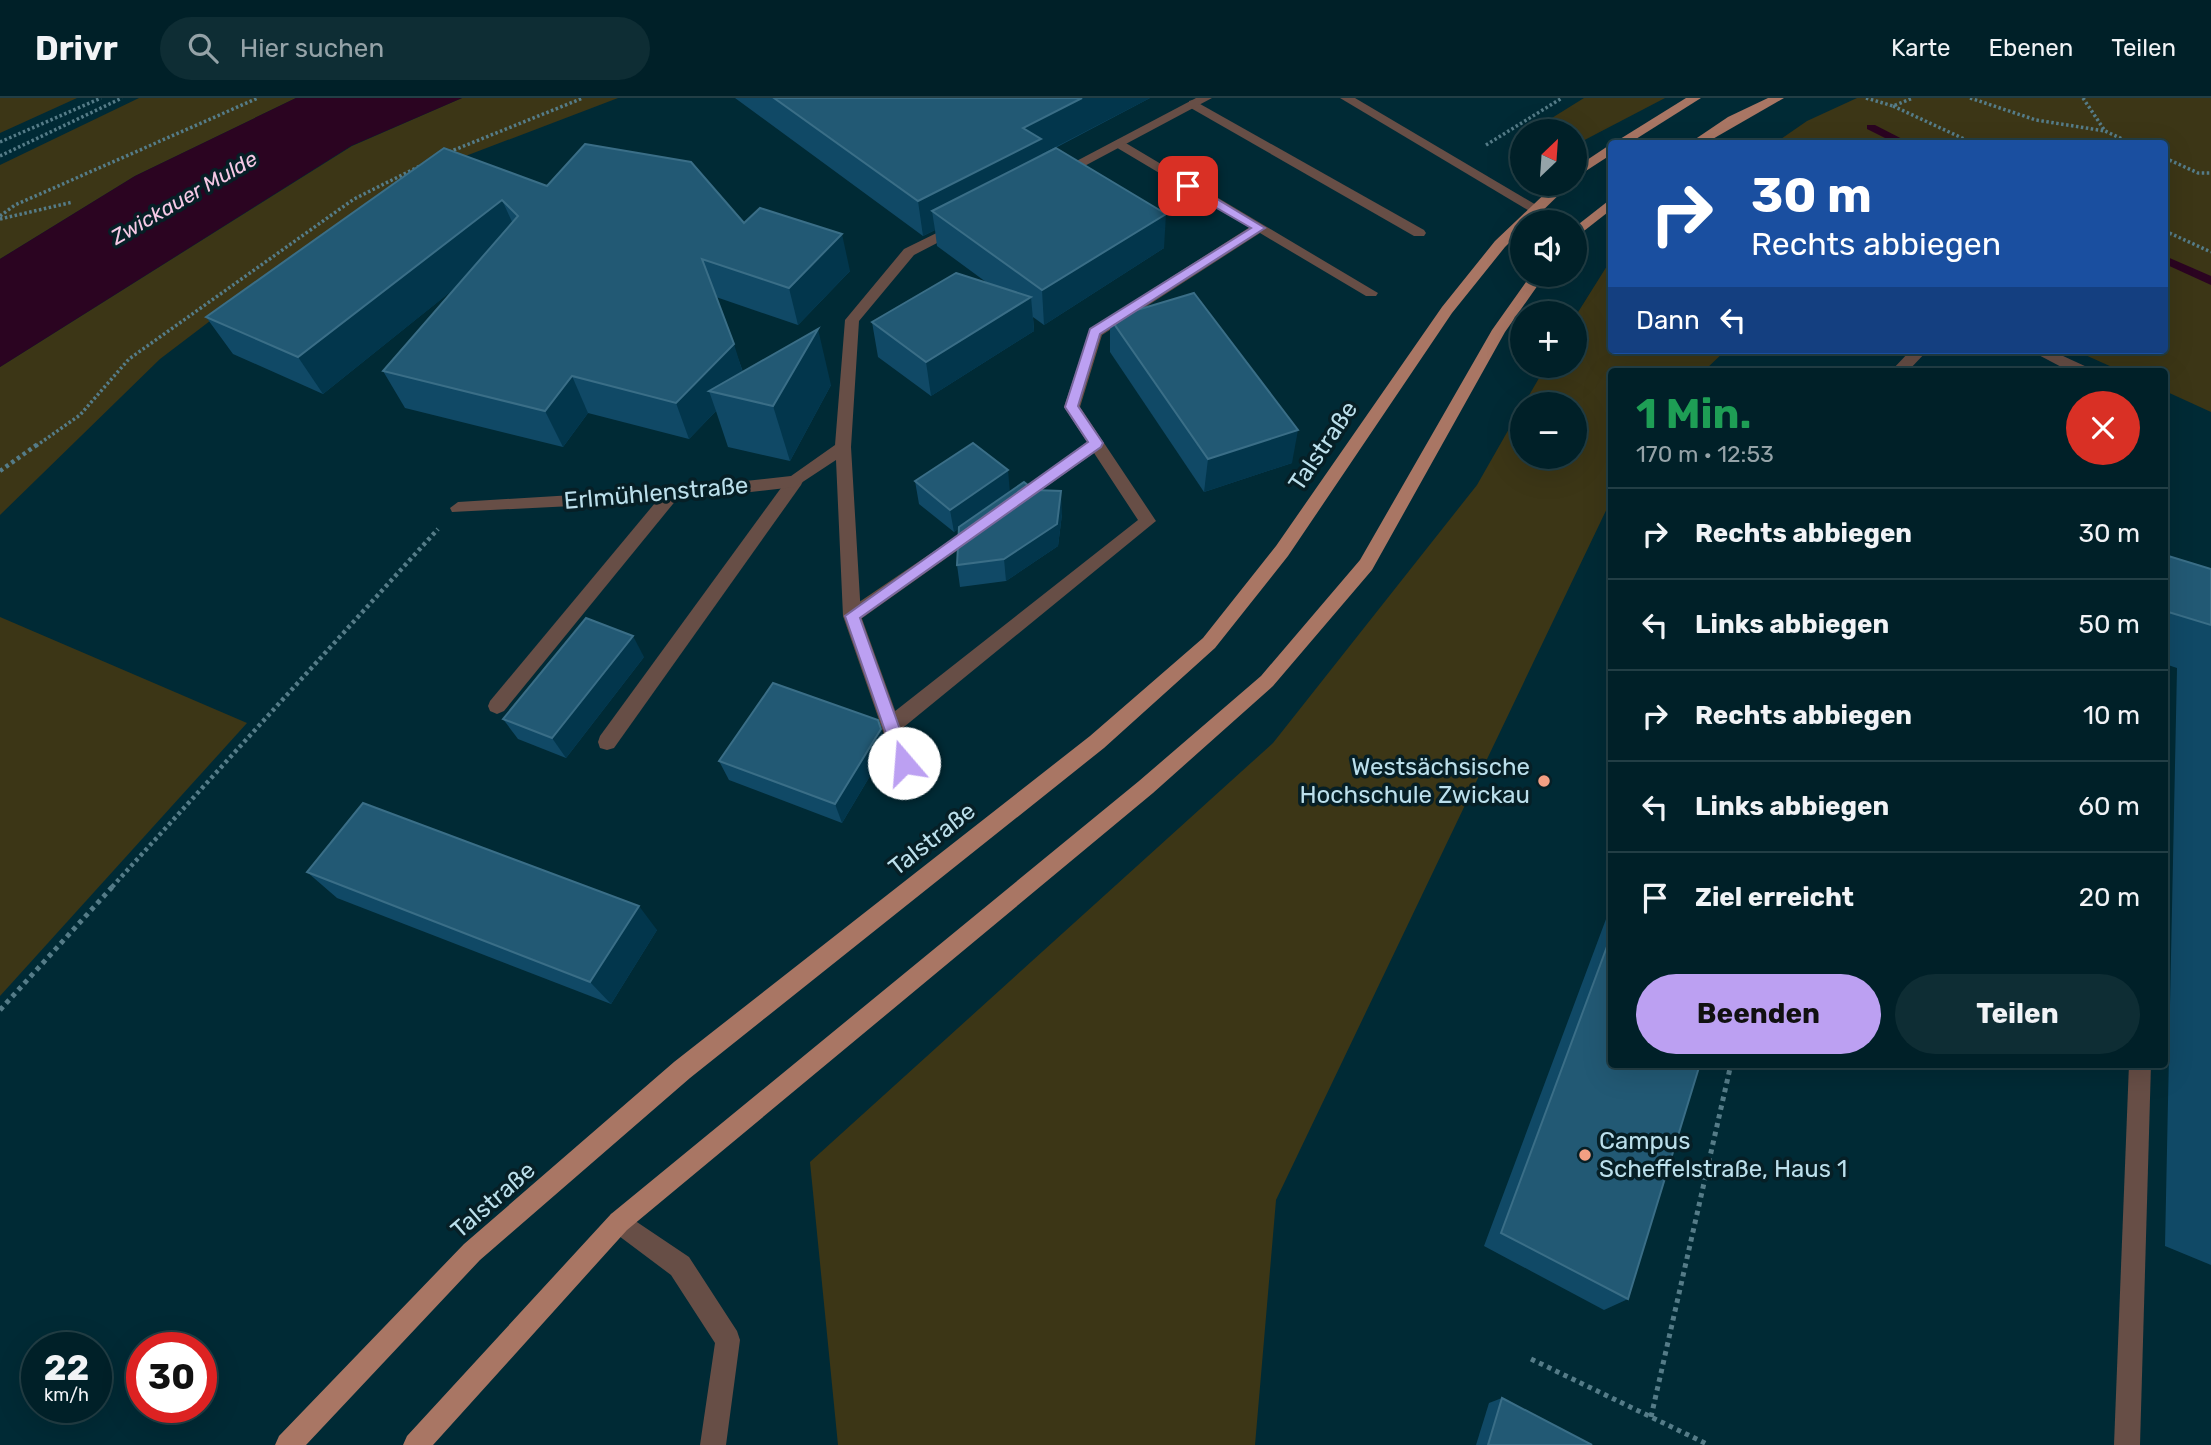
<!DOCTYPE html>
<html lang="de">
<head>
<meta charset="utf-8">
<style>
  :root { --surface:#002028; --page:#0e2d34; --text:#f1f3f6; --muted:#95a3a8; --line:#223e45; --accent:#bca0f2 }
  body { margin:0; font-family:Rubik,sans-serif; background:var(--page); color:var(--text); height:100vh; display:flex; flex-direction:column; font-size:26px; white-space:nowrap }
  * { box-sizing:border-box; margin:0 }
  p { font-size:23px; color:var(--muted) }
  .icon { flex:none; width:38px; height:38px; fill:none; stroke:currentColor; stroke-width:2; stroke-linecap:round; stroke-linejoin:round }
  .map { position:relative; flex:1; overflow:hidden }
  .panel { position:absolute; left:1608px; top:270px; width:560px; height:700px; display:flex; flex-direction:column; background:var(--surface); border-radius:7px; box-shadow:0 7px 28px #0002,0 0 0 2px var(--line) }
  .panel>* { flex:none }
  .hud { position:absolute; left:1608px; top:42px; width:560px; height:214px; border-radius:7px; box-shadow:0 7px 28px #0002,0 0 0 2px var(--line); background:#1a4fa0; color:#fff; overflow:hidden }
  .needle { width:46px; rotate:25deg }
  .controls { position:absolute; left:1510px; top:21px; display:grid; gap:14px }
  .controls a { display:grid; place-items:center; width:77px; height:77px; border-radius:50%; background:var(--surface); box-shadow:0 7px 28px #0002,0 0 0 2px var(--line); font-size:35px }
  .speed { position:absolute; left:21px; top:1234px; display:flex; gap:14px; font-size:35px; font-weight:700; text-align:center }
  .speed>* { display:grid; place-content:center; width:91px; height:91px; border-radius:50%; background:var(--surface); box-shadow:0 7px 28px #0002,0 0 0 2px var(--line); line-height:1 }
  .speed small { font-size:18px; font-weight:400 }
  .speed .limit { border:10px solid #d22; background:#fff; color:#111 }
  .pin { position:absolute; display:grid; place-items:center; width:60px; height:60px; color:#fff; margin:-30px; border-radius:14px; box-shadow:0 4px 10px #0006 }
  .me { position:absolute; width:77px; margin:-38px; rotate:342deg; stroke-linejoin:round; filter:drop-shadow(0 0 5px #0008) }
  .turn { display:flex; align-items:center; gap:24px; height:147px; padding:0 28px; font-size:32px }
  .turn .icon { width:91px; height:91px; stroke-width:2.5 }
  .turn b { display:block; font-size:49px; line-height:60px }
  .then { display:flex; align-items:center; height:66px; padding:0 28px; background:#0003; gap:14px; font-size:26px }
  .round { display:grid; place-items:center; flex:none; width:74px; height:74px; border-radius:37px; background:var(--page) }
  .headline { display:flex; align-items:center; justify-content:space-between; height:119px; padding:0 28px }
  h1 { font-size:42px; font-weight:700; line-height:52px; color:#1e9e55 }
  .button { display:flex; gap:14px; margin-top:auto; padding:14px 28px }
  .button a { flex:1; height:80px; border-radius:42px; background:var(--accent); color:#111; font-size:28px; font-weight:700; line-height:80px; text-align:center }
  .button a+a { background:var(--page); color:var(--text) }
  ul { padding:0; list-style:none }
  li { display:flex; align-items:center; gap:21px; height:91px; padding:0 28px; border-top:2px solid var(--line) }
  li div { flex:1 }
  li b { display:block; font-size:26px }
  li em { font-style:normal }
  header { display:flex; align-items:center; gap:42px; box-sizing:border-box; height:98px; padding:0 35px; background:var(--surface); border-bottom:2px solid var(--line) }
  header strong { font-size:33px }
  nav { display:flex; gap:38px; margin-inline-start:auto; font-size:24px }
  .search { width:490px; height:63px; background:var(--page); display:flex; align-items:center; gap:18px; box-sizing:border-box; padding:0 24px; border-radius:38px; color:var(--muted); font-size:26px }
  .map>svg:first-child { display:block }
  .green { fill:#3c3616 }
  .water { fill:#2b0421 }
  .lines { fill:none; stroke-linecap:round; stroke-linejoin:round }
  .stream { fill:#2b0421; fill-rule:evenodd }
  .path-far2 { stroke:#557c88; stroke-width:3.5; stroke-dasharray:2.5 2.5; stroke-linecap:butt }
  .path-far1 { stroke:#557c88; stroke-width:4.5; stroke-dasharray:3.5 3.5; stroke-linecap:butt }
  .path { stroke:#557c88; stroke-width:5; stroke-dasharray:4.5 4.5; stroke-linecap:butt }
  .service { fill:#674e46; fill-rule:evenodd }
  .minor { fill:#674e46; fill-rule:evenodd }
  .primary { fill:#a97664; fill-rule:evenodd }
  .wall { fill:#104966 }
  .shaded-wall { fill:#02364c }
  .building { fill:#225974; stroke:#3a6e87; stroke-width:2 }
  .route { fill:#bca0f2; stroke:#7a689d; stroke-width:2 }
  .poi-dot { fill:#f39f83; stroke:#061f26; stroke-width:2.5 }
  .labels { text-anchor:middle; stroke-width:7; stroke-linejoin:round; paint-order:stroke }
  .far-water-label { font-size:21px; font-style:italic; fill:#f5c8e5; stroke:#061f26 }
  .street-label { font-size:24px; fill:#bbdfeb; stroke:#061f26 }
  .poi-label { font-size:24px; fill:#bbdfeb; stroke:#061f26; text-anchor:end }
</style>
</head>
<body>
<header>
<strong>Drivr</strong>
<div class="search"><svg class="icon" aria-label="search" viewBox="0 0 24 24"><circle cx="10" cy="10" r="6"/><path d="M15 15l6 6"/></svg>Hier suchen</div>
<nav><a>Karte</a><a>Ebenen</a><a>Teilen</a></nav>
</header>
<div class="map">
<svg width="2211" height="1347" viewBox="0 0 2211 1347">
  <rect width="100%" height="100%" fill="#002a35"/>
  <g class="green">
    <polygon points="0,0 77,0 0,35"/>
    <polygon points="139,0 296,0 135,78 0,161 0,67"/>
    <polygon points="462,0 618,0 442,67 356,112 160,261 0,417 0,269 352,48"/>
    <polygon points="1584,0 1665,0 1575,47 1575,33 1531,33"/>
    <polygon points="1857,0 2211,0 2211,314 2165,293 2165,273 2121,273 2074,252 2165,252 2165,46 1775,45 1807,23"/>
    <polygon points="1612,160 1612,252 1726,252 1704,273 1612,273 1612,400 1276,1102 1255,1347 838,1347 810,1064 1273,645 1477,387 1522,308 1522,359 1575,359 1575,306 1524,306 1546,268 1575,268 1575,219"/>
    <polygon points="0,519 247,625 0,898"/>
  </g>
  <polygon class="water" points="296,0 462,0 351,48 0,269 0,161 135,78"/>
  <g class="lines">
    <g class="stream">
      <polygon points="1867,27 1875,27 1912,46 1897,46 1867,31"/>
      <polygon points="2165,158 2211,178 2211,187 2165,166"/>
    </g>
    <g class="path-far2">
      <polyline points="1866,0 1893,8 1913,0"/>
      <polyline points="1970,0 2036,22 2105,33"/>
      <polyline points="2083,0 2105,33 2133,46"/>
      <polyline points="1893,8 1975,46"/>
      <polyline points="0,44 101,0"/>
      <polyline points="1486,47 1562,0"/>
      <polyline points="449,54 583,0"/>
      <polyline points="0,58 122,0"/>
      <polyline points="2165,60 2198,75 2211,75"/>
      <polyline points="0,118 15,107 258,0"/>
      <polyline points="0,121 73,104"/>
      <polyline points="2165,133 2211,154"/>
      <polyline points="36,348 80,317 129,261 354,101 422,67"/>
    </g>
    <g class="path-far1">
      <polyline points="0,373 38,346"/>
      <polyline points="112,789 438,431"/>
    </g>
    <g class="path">
      <polyline points="0,912 114,787"/>
      <polyline points="1531,1261 1709,1347"/>
      <polyline points="1651,1319 1731,966"/>
    </g>
    <g class="service">
      <polygon points="1193,2 1424,132 1426,135 1424,138 1414,138 1189,9 1189,3"/>
      <polygon points="1119,41 1378,195 1376,198 1366,198 1260,135 1102,237 1080,309 1156,423 899,633 892,635 885,633 883,627 885,621 1138,422 1094,355 1019,408 1013,410 1005,404 1087,344 1064,309 1090,231 1250,129 1114,48 1112,45"/>
      <polygon points="795,377 803,383 801,387 614,650 607,652 600,650 598,644 600,638 789,379"/>
      <polygon points="671,391 677,393 679,397 677,401 504,613 497,616 490,613 488,608 490,603 665,393"/>
      <polygon points="980,422 988,428 986,432 858,523 846,523 843,518 846,513"/>
      <polygon points="2129,966 2151,966 2140,1347 2114,1347"/>
    </g>
    <g class="minor">
      <polygon points="1196,0 1212,0 1062,80 1057,81 1050,77"/>
      <polygon points="1340,0 1355,0 1565,124 1548,124"/>
      <polygon points="959,124 966,128 964,131 914,157 859,223 851,349 861,518 914,665 911,671 904,673 897,671 894,665 843,518 836,362 795,389 671,403 452,414 450,410 458,404 671,391 791,378 835,347 845,222 904,151"/>
      <polygon points="1911,252 1928,252 1908,273 1891,273"/>
      <polygon points="2029,252 2050,252 2087,269 2090,273 2069,273"/>
      <polygon points="619,1112 689,1159 737,1233 740,1242 726,1347 700,1347 715,1245 671,1177 611,1132 607,1124 611,1116"/>
    </g>
    <g class="primary">
      <polygon points="1686,0 1701,0 1628,46 1612,46"/>
      <polygon points="1768,0 1784,0 1704,46 1688,46 1728,19"/>
      <polygon points="1611,46 1612,46 1612,56 1575,80 1575,70"/>
      <polygon points="1555,86 1570,86 1531,124 1522,124 1522,132 1505,149 1452,215 1288,458 1215,550 1104,650 690,980 480,1162 306,1347 275,1347 279,1338 464,1146 674,964 1090,638 1203,540 1276,448 1442,209 1495,143"/>
      <polygon points="1612,100 1612,111 1575,140 1575,129"/>
      <polygon points="1531,177 1545,177 1505,234 1372,472 1273,588 1153,695 627,1132 433,1347 403,1347 407,1338 611,1116 1139,683 1261,578 1360,462 1492,232"/>
    </g>
  </g>
  <g class="wall">
    <polygon points="735,0 1150,0 1042,57 1164,150 1044,227 1033,219 1034,233 931,298 878,259 872,224 986,184 937,148 935,132 923,138"/>
    <polygon points="444,50 547,88 744,125 850,173 798,227 716,199 743,274 831,287 790,363 728,349 716,313 689,341 588,315 563,349 405,310 383,273 455,190 323,296 233,256 206,219"/>
    <polygon points="1110,220 1292,365 1204,394 1110,254"/>
    <polygon points="915,383 1010,394 1062,416 1058,448 1006,483 960,489 957,467 959,430 954,434 919,406"/>
    <polygon points="2165,457 2211,471 2211,1167 2165,1148 2177,570 2165,566"/>
    <polygon points="644,559 566,660 518,641 503,621"/>
    <polygon points="886,651 842,725 729,682 719,663"/>
    <polygon points="307,774 657,832 611,906 337,800"/>
    <polygon points="1612,805 1612,966 1628,1201 1604,1212 1484,1148"/>
    <polygon points="1502,1300 1592,1347 1476,1347 1489,1305"/>
  </g>
  <g class="shaded-wall">
    <polygon points="1082,0 1150,0 1042,56 1043,76 932,113 935,132 923,138 918,103 1023,30"/>
    <polygon points="502,102 519,139 323,296 298,259"/>
    <polygon points="1166,116 1164,150 1044,227 1042,192"/>
    <polygon points="842,136 850,173 798,227 789,190"/>
    <polygon points="1031,199 1034,233 931,298 926,264"/>
    <polygon points="818,231 831,287 790,363 773,308"/>
    <polygon points="734,246 745,282 709,293 716,313 689,341 676,305"/>
    <polygon points="572,278 588,315 563,349 545,313"/>
    <polygon points="1298,332 1292,365 1204,394 1208,361"/>
    <polygon points="1008,372 1010,395 954,434 950,412"/>
    <polygon points="1061,393 1062,416 1058,448 1006,483 1004,461"/>
    <polygon points="633,538 644,559 566,660 552,640"/>
    <polygon points="881,631 886,651 842,725 835,706"/>
    <polygon points="639,808 657,832 611,906 590,884"/>
  </g>
  <g class="building">
    <polygon points="774,0 1082,0 1023,30 1041,41 918,103"/>
    <polygon points="585,46 691,64 744,125 760,110 842,136 789,190 702,161 734,246 676,305 572,278 545,313 383,273 518,118 502,102 298,259 206,219 444,50 547,88"/>
    <polygon points="1056,50 1166,116 1042,192 932,113"/>
    <polygon points="956,175 1031,199 926,264 872,224"/>
    <polygon points="1194,195 1298,332 1208,361 1110,220"/>
    <polygon points="818,231 773,308 709,293"/>
    <polygon points="973,345 1008,372 950,412 915,383"/>
    <polygon points="1024,384 1034,392 1061,393 1057,426 1004,461 957,467 959,429"/>
    <polygon points="2165,457 2211,471 2211,527 2165,513"/>
    <polygon points="586,520 633,538 552,640 503,621"/>
    <polygon points="773,585 878,622 881,631 835,706 719,663"/>
    <polygon points="363,705 639,808 590,884 307,774"/>
    <polygon points="1612,835 1612,966 1700,966 1628,1201 1501,1135"/>
    <polygon points="1502,1300 1592,1347 1488,1347"/>
  </g>
  <polygon class="route" points="1184,86 1192,86 1265,130 1100,236 1078,308 1103,345 1101,349 860,520 912,665 910,670 898,670 845,518 1088,344 1065,309 1090,231 1251,130 1184,91"/>
  <g class="poi-dot">
    <circle cx="1544" cy="683" r="7"/>
    <circle cx="1585" cy="1057" r="7"/>
  </g>
  <g class="labels">
    <g class="far-water-label">
      <text transform="translate(184 100) rotate(-30)" y="7">Zwickauer Mulde</text>
    </g>
    <g class="street-label">
      <text transform="translate(1323 348) rotate(-56)" y="8">Talstraße</text>
      <text transform="translate(656 395) rotate(-5)" y="8">Erlmühlenstraße</text>
      <text transform="translate(932 741) rotate(-38)" y="8">Talstraße</text>
      <text transform="translate(493 1102) rotate(-41)" y="8">Talstraße</text>
    </g>
    <g class="poi-label">
      <text x="1530" y="677">Westsächsische<tspan x="1530" dy="28">Hochschule Zwickau</tspan></text>
      <text x="1599" y="1051" text-anchor="start">Campus<tspan x="1599" dy="28">Scheffelstraße, Haus 1</tspan></text>
    </g>
  </g>
</svg>
<div class="controls">
<a><svg class="needle" viewBox="-14 -14 28 28"><path d="M0-13l5 13h-10z" fill="#e53935"/><path d="M0 13l5-13h-10z" fill="#95a3a8"/></svg></a>
<a><svg class="icon" aria-label="sound" viewBox="0 0 24 24"><path d="M4 9h4l5-4v14l-5-4H4zM17 9q2 3 0 6"/></svg></a>
<a>+</a>
<a>−</a>
</div>
<div class="speed"><div>22<small>km/h</small></div><div class="limit">30</div></div>
<div class="pin" style="left:1188px;top:88px;background:#d93025"><svg class="icon" aria-label="arrive" viewBox="0 0 24 24"><path d="M6 21V4h12l-3 4 3 4H6"/></svg></div>
<svg class="me" style="left:904px;top:665px" viewBox="-20 -20 40 40"><circle r="19" fill="#fff"/><path d="M0-13L10 11 0 6-10 11z" fill="#bca0f2"/></svg>
<div class="hud">
<div class="turn"><svg class="icon" aria-label="right" viewBox="0 0 24 24"><path d="M7 20v-9h11M14 6l5 5-5 5"/></svg><div><b>30 m</b>Rechts abbiegen</div></div>
<div class="then">Dann<svg class="icon" aria-label="left" viewBox="0 0 24 24"><path d="M17 20v-9H6M10 6l-5 5 5 5"/></svg></div>
</div>
<section class="panel">
<div class="headline"><div><h1>1 Min.</h1><p>170 m · 12:53</p></div><a class="round" style="background:#d93025;color:#fff"><svg class="icon" aria-label="close" viewBox="0 0 24 24"><path d="M6 6l12 12M18 6L6 18"/></svg></a></div>
<ul>
<li><svg class="icon" aria-label="right" viewBox="0 0 24 24"><path d="M7 20v-9h11M14 6l5 5-5 5"/></svg><div><b>Rechts abbiegen</b></div><em>30 m</em></li>
<li><svg class="icon" aria-label="left" viewBox="0 0 24 24"><path d="M17 20v-9H6M10 6l-5 5 5 5"/></svg><div><b>Links abbiegen</b></div><em>50 m</em></li>
<li><svg class="icon" aria-label="right" viewBox="0 0 24 24"><path d="M7 20v-9h11M14 6l5 5-5 5"/></svg><div><b>Rechts abbiegen</b></div><em>10 m</em></li>
<li><svg class="icon" aria-label="left" viewBox="0 0 24 24"><path d="M17 20v-9H6M10 6l-5 5 5 5"/></svg><div><b>Links abbiegen</b></div><em>60 m</em></li>
<li><svg class="icon" aria-label="arrive" viewBox="0 0 24 24"><path d="M6 21V4h12l-3 4 3 4H6"/></svg><div><b>Ziel erreicht</b></div><em>20 m</em></li>
</ul>
<div class="button"><a>Beenden</a><a>Teilen</a></div>
</section>
</div>
</body>
</html>
